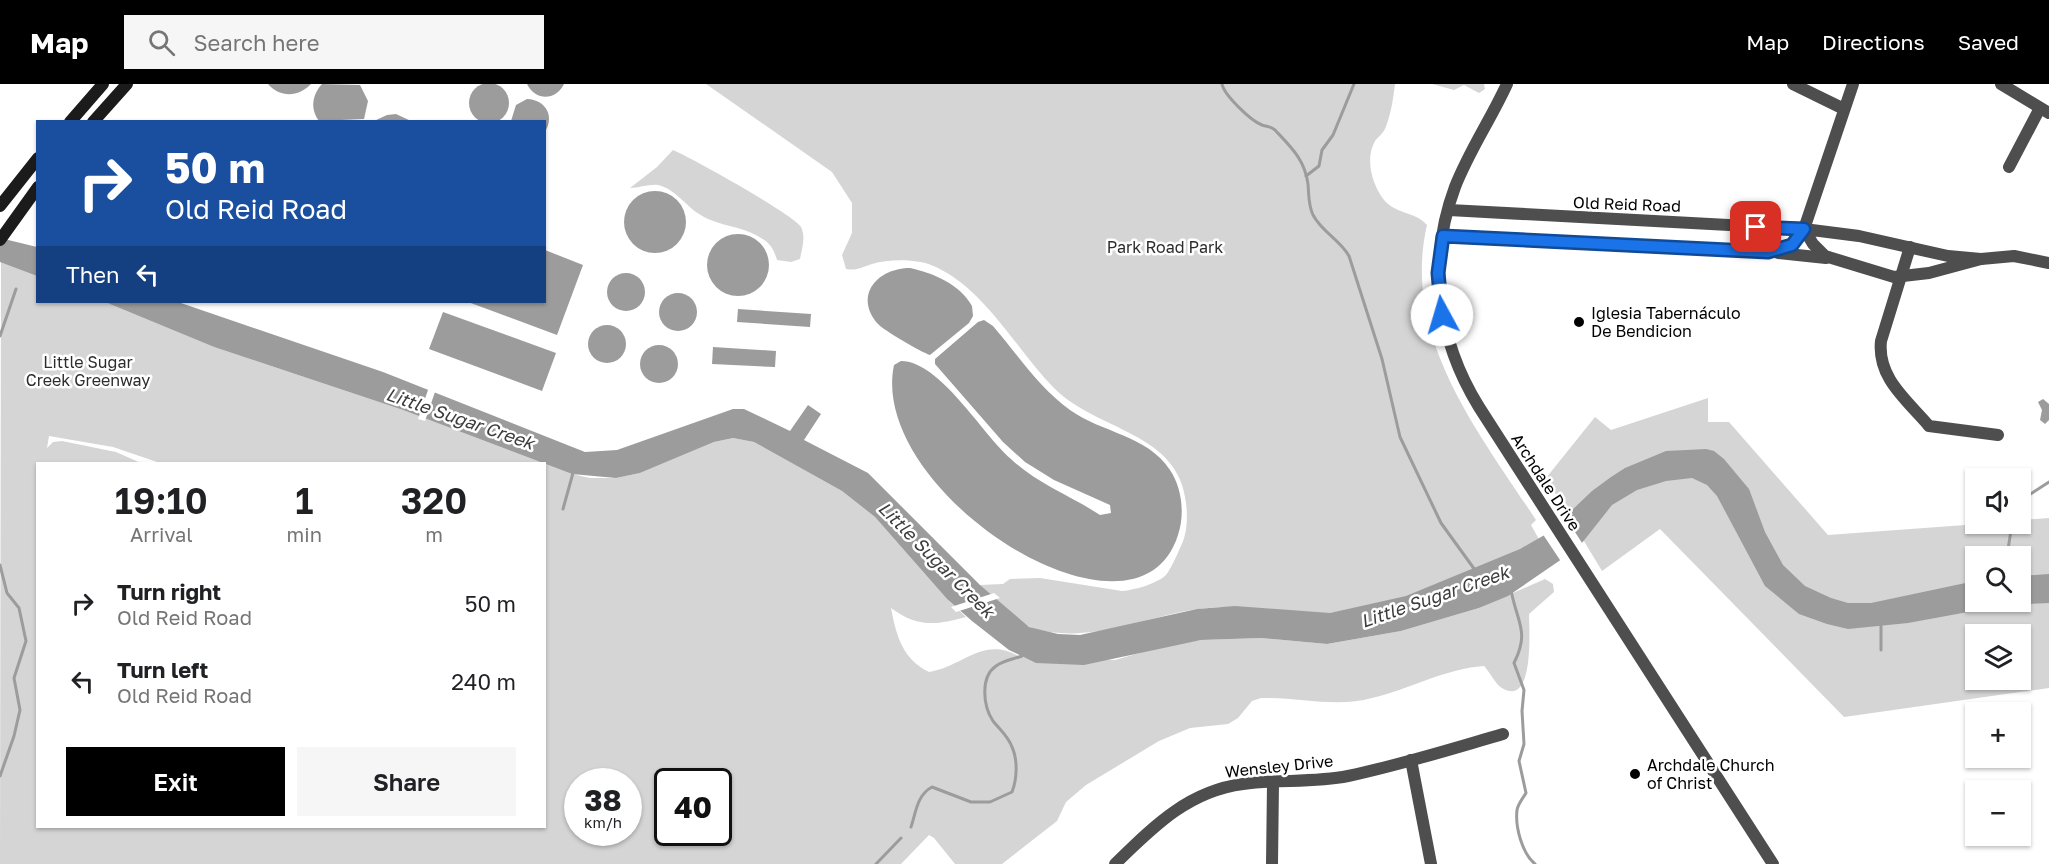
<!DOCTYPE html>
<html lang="en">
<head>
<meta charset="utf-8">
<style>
  :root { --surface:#fff; --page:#f6f6f6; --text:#202124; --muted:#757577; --accent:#000 }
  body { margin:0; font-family:"Golos Text",sans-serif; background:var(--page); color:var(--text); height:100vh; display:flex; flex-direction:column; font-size:22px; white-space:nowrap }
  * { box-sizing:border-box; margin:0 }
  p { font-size:20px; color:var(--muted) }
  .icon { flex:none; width:33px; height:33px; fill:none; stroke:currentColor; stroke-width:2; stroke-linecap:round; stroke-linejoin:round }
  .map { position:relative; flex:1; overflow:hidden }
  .details { position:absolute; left:36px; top:378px; width:510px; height:366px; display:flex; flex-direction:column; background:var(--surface); border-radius:0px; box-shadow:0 2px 4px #0004 }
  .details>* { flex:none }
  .hud { position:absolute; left:36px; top:36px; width:510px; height:183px; border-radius:0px; box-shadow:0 2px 4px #0004; background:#1a4fa0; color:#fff; overflow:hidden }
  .buttons { position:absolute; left:1965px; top:384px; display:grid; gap:12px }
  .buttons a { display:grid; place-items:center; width:66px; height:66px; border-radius:0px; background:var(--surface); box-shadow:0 2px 4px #0004; font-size:30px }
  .speed { position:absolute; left:564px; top:684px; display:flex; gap:12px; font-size:30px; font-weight:700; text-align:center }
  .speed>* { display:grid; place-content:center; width:78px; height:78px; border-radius:50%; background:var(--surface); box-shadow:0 2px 4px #0004; line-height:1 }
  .speed small { font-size:15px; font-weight:400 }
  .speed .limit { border:3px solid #111; border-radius:9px; background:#fff; color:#111 }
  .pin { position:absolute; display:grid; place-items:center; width:51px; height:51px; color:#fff; margin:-26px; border-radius:12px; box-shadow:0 3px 9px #0006 }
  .me { position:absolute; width:66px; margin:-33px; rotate:354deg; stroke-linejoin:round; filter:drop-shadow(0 0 4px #0008) }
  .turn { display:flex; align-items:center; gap:21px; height:126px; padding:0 30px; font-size:27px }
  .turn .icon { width:78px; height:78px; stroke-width:2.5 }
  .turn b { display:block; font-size:42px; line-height:51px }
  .then { display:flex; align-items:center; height:57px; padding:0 30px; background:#0003; gap:12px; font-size:22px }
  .eta { display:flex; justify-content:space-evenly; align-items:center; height:102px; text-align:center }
  .eta b { font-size:36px; font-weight:600; line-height:42px }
  .primary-button { display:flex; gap:12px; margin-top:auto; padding:12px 30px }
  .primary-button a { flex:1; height:69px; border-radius:0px; background:var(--accent); color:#fff; font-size:24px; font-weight:600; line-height:69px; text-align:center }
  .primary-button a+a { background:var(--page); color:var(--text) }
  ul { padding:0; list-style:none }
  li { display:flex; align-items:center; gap:18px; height:78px; padding:0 30px }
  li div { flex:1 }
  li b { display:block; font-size:22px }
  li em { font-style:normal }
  header { display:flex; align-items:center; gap:36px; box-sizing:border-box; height:84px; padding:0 30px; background:var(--accent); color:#fff }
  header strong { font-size:28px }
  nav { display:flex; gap:33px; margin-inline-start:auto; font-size:21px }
  .search { width:420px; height:54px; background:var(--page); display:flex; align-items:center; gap:15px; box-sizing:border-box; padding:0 21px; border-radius:0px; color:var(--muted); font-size:22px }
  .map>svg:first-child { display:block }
  .green { fill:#d5d5d5; fill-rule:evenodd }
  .water { fill:#9c9c9c }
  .pier { fill:#fff }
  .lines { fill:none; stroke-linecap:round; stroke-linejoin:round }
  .stream { stroke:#9c9c9c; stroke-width:3 }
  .minor { stroke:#4e4e4e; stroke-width:12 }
  .tertiary { stroke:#4e4e4e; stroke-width:12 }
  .secondary { stroke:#1b1b1b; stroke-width:12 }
  .route-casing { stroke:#114b97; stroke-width:15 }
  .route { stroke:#1a73e8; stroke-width:10 }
  .poi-dot { fill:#000; stroke:#fff; stroke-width:2 }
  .labels { text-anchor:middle; stroke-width:5; stroke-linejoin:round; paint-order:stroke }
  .street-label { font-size:16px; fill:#000; stroke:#fff }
  .park-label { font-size:16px; fill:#2c2c2c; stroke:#fff }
  .poi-label { font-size:16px; fill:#000; stroke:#fff; text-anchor:start }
  .water-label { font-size:18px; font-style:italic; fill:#3d3d3d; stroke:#fff }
</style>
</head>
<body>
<header>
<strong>Map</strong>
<div class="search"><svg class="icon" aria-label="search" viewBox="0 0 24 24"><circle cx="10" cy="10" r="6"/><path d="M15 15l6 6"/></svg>Search here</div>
<nav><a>Map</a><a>Directions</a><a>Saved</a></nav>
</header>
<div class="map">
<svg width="2049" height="780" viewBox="0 0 2049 780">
  <rect width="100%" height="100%" fill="#fff"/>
  <g class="green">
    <path d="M706 0H1395C1393 16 1391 30 1385 45 1382 51 1376 54 1374 59 1365 77 1373 102 1384 116 1396 130 1416 128 1427 141 1401 253 1479 349 1536 436L1531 441 1540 457C1476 483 1399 526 1330 529 1285 531 1243 519 1198 525 1143 533 1088 561 1032 544 1018 540 992 512 980 501L1003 500 1010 495 1040 494 1122 507C1135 506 1155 500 1165 492 1170 487 1177 471 1180 464 1187 451 1188 434 1186 419 1179 348 1097 347 1055 305 1016 266 984 202 931 181 915 175 889 175 872 180 862 183 857 187 846 185L842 171 852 149V119L832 88Z"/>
    <polygon points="1432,0 1484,0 1485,5 1479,9 1464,1 1454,6"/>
    <path d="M673 66C692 74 794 131 801 143 806 153 802 164 800 175L791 178 777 176C774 166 771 160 761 154 739 140 719 144 696 128 685 120 673 104 658 101 650 100 638 104 630 104L657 83Z"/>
    <path d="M1 178 37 192 38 218H105L214 263 403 326 572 390 590 394H616L640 389 714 358 733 354 754 358 842 407 875 433 947 515 966 533C936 541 918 544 891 524 896 550 902 575 929 588 963 583 983 551 1020 573L1115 576 1160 563 1201 556 1261 554 1327 560 1401 547 1479 524 1545 495 1553 500 1554 508 1529 530C1529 544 1535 624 1502 604 1495 600 1490 588 1484 582 1444 585 1410 605 1372 614 1337 624 1297 613 1261 614L1252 617 1238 634 1228 640 1190 644 1159 657 1086 701 1066 718 1057 737 1002 780H955L934 754 929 751 901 780H0ZM49 352 113 363 163 380H544V742H38V380L141 379 116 368 62 357 53 358 47 364ZM578 698H628V748H578ZM668 698H718V748H668Z"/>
    <path d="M1708 314V338H1729L1828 451 1979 440H2020L2021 436 2049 434V604L1844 633 1660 445 1602 487 1546 394 1595 333 1611 346ZM1976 472H2020V518H1976ZM1976 550H2020V596H1976Z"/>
  </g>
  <g class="water">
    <circle cx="489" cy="19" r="20"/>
    <path d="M268 0H311C299 13 280 14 268 0Z"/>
    <path d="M322 0 360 1 368 17 364 35 319 37C310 25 312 11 322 0Z"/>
    <path d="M527 0H564C556 17 535 17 527 0Z"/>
    <path d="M527 15C546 16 555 32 545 48L544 38 511 37 516 21Z"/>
    <polygon points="396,30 411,37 374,37 387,31"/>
    <circle cx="655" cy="138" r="31"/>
    <circle cx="738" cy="181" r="31"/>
    <polygon points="0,154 37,163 37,192 0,178"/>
    <polygon points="545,166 583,181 557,251 468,218 544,218"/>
    <path d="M910 184C933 189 960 200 972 222L973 232 969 239 930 271C923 269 883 246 878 240 853 211 878 184 910 184Z"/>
    <circle cx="626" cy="208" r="19"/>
    <circle cx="678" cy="228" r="19"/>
    <polygon points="105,218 178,218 383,288 585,368 617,366 733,325 744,325 790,347 808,321 821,330 804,356 868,389 980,501 1029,543 1058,550 1080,551 1197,525 1235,522 1330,529 1406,512 1520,465 1548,449 1592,407 1611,393 1625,384 1666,367 1706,365 1714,367 1724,375 1749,405 1765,448 1783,481 1805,502 1831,514 1848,519 1871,519 1975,497 1976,518 2020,518 2021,492 2049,490 2049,519 2006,521 1908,539 1848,545 1827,540 1799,530 1765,502 1717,412 1707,401 1692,394 1666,397 1637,406 1612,421 1578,464 1508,512 1479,524 1401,547 1327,560 1261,554 1201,556 1084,581 1036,579 1009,566 972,537 947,515 875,433 842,407 754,358 733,354 714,358 640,389 616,394 572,390 403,326 214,263"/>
    <polygon points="738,225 811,230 810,243 737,238"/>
    <polygon points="443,228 556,269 542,307 429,265"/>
    <path d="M984 236 993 242C1017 270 1040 305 1070 326 1102 349 1147 351 1170 386 1182 404 1185 430 1178 451 1137 581 867 409 894 281L901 277C940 277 982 350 1011 375 1036 399 1071 412 1100 431L1111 429 1110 421 1054 396 1025 378 1003 358 935 280V275L978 238Z"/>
    <circle cx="607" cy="260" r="19"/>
    <circle cx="659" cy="280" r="19"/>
    <polygon points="713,263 776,267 775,283 712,280"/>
    <polygon points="2043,315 2049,320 2049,336 2045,340 2040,336 2042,326 2038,318"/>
  </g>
  <g class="pier">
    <polygon points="429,303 436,305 425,337 418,335"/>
    <polygon points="1564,431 1584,462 1562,479 1542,449"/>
    <polygon points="994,509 1000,514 956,528 951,523"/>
  </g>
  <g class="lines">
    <g class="stream">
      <path d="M1222 0C1224 11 1251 37 1262 41 1268 43 1270 42 1275 46 1291 63 1305 76 1308 100 1309 111 1308 120 1313 131 1322 148 1340 156 1349 172L1382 275 1400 353 1441 439 1475 486"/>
      <polyline points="1306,92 1319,82 1322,66 1333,51 1354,0"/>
      <polyline points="0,252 16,205"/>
      <polyline points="2020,421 2029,411 2049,398"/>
      <polyline points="563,425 573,389"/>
      <polyline points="2007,472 2012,440"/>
      <polyline points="0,481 7,509 19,524 26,557 14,594 20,626 14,652 0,692"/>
      <path d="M1511 506C1517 539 1530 547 1514 579L1524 606 1522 627 1524 660 1519 677 1526 709C1523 714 1518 720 1517 726 1515 743 1522 769 1535 780"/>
      <polyline points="1881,538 1881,566"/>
      <path d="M911 743C916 728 917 711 932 703L971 718H990L1012 708C1017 695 1018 676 1012 663 1008 652 1000 646 993 637 983 622 980 593 996 582 1004 576 1014 575 1022 572"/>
      <polyline points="876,780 901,754"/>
    </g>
    <g class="minor">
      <polyline points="1793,0 1844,25"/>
      <polyline points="2001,0 2049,29"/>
      <polyline points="2009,83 2040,24"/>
      <polygon points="1804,145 1859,152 1948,172 1981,175 1929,189 1894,193 1825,172 1813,160"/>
      <polyline points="1804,145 1853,0"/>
      <polyline points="1443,152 1768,168 1793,161 1804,145 1449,126"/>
      <path d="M1910 163 1881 257C1877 294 1907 316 1929 342L1998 351"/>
      <polyline points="1778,169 1826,174"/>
      <polyline points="1981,175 2014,172 2049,179"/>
      <polyline points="1411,676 1431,780"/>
      <path d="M1115 780C1153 743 1188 707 1243 700 1278 695 1313 699 1348 692 1400 681 1451 665 1503 650"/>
      <polyline points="1272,780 1273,699"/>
    </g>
    <path class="tertiary" d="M1507 0C1491 35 1469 67 1455 103 1427 178 1437 255 1479 323L1773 780"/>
    <g class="secondary">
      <polyline points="70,38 103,0"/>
      <polyline points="93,38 127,0"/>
      <polyline points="0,122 38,74"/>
      <polyline points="0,156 38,103"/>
    </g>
  </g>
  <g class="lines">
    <defs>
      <polyline id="route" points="1442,231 1438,189 1443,152 1768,168 1792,161 1804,145 1756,143"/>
    </defs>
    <use href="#route" class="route-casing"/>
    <use href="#route" class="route"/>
  </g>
  <g class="poi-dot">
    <circle cx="1579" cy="238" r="6"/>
    <circle cx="1635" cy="690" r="6"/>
  </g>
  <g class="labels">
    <g class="street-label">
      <text transform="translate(1627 120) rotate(2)" y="6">Old Reid Road</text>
      <text transform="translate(1546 398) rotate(57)" y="6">Archdale Drive</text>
      <text transform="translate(1279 682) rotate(-6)" y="6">Wensley Drive</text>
    </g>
    <g class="park-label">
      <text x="1165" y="169">Park Road Park</text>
      <text x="88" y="284">Little Sugar<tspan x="88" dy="18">Creek Greenway</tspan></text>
    </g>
    <g class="poi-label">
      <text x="1591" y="235">Iglesia Tabernáculo<tspan x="1591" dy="18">De Bendicion</tspan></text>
      <text x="1647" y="687">Archdale Church<tspan x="1647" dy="18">of Christ</tspan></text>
    </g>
    <g class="water-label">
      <text transform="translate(460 335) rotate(19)" y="6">Little Sugar Creek</text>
      <text transform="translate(936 476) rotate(45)" y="6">Little Sugar Creek</text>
      <text transform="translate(1435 513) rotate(-19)" y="6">Little Sugar Creek</text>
    </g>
  </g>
</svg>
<div class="buttons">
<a><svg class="icon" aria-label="sound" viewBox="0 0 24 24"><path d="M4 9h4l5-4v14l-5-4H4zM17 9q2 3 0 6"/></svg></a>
<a><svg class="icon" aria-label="search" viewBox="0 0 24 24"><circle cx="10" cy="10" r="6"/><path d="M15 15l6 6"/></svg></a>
<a><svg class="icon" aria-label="layers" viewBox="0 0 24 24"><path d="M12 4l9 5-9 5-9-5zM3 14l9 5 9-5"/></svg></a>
<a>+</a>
<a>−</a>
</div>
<div class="speed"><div>38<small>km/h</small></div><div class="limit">40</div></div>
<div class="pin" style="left:1756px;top:143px;background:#d93025"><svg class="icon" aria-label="arrive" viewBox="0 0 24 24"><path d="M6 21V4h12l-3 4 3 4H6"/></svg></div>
<svg class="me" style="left:1442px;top:231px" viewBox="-20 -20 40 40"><circle r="19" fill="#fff"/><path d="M0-13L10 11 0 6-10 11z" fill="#1a73e8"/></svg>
<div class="hud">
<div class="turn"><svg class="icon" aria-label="right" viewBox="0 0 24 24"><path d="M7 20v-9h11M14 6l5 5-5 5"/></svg><div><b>50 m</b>Old Reid Road</div></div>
<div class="then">Then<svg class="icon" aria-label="left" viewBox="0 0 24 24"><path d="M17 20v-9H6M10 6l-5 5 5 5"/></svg></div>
</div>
<section class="details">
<div class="eta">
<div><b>19:10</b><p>Arrival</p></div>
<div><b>1</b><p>min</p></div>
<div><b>320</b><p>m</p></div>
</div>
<ul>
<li><svg class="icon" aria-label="right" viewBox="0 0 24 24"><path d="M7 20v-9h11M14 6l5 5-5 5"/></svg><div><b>Turn right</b><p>Old Reid Road</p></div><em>50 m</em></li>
<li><svg class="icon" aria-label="left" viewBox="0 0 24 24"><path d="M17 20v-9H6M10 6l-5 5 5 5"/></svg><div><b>Turn left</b><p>Old Reid Road</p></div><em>240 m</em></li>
</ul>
<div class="primary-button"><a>Exit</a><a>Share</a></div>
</section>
</div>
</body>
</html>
